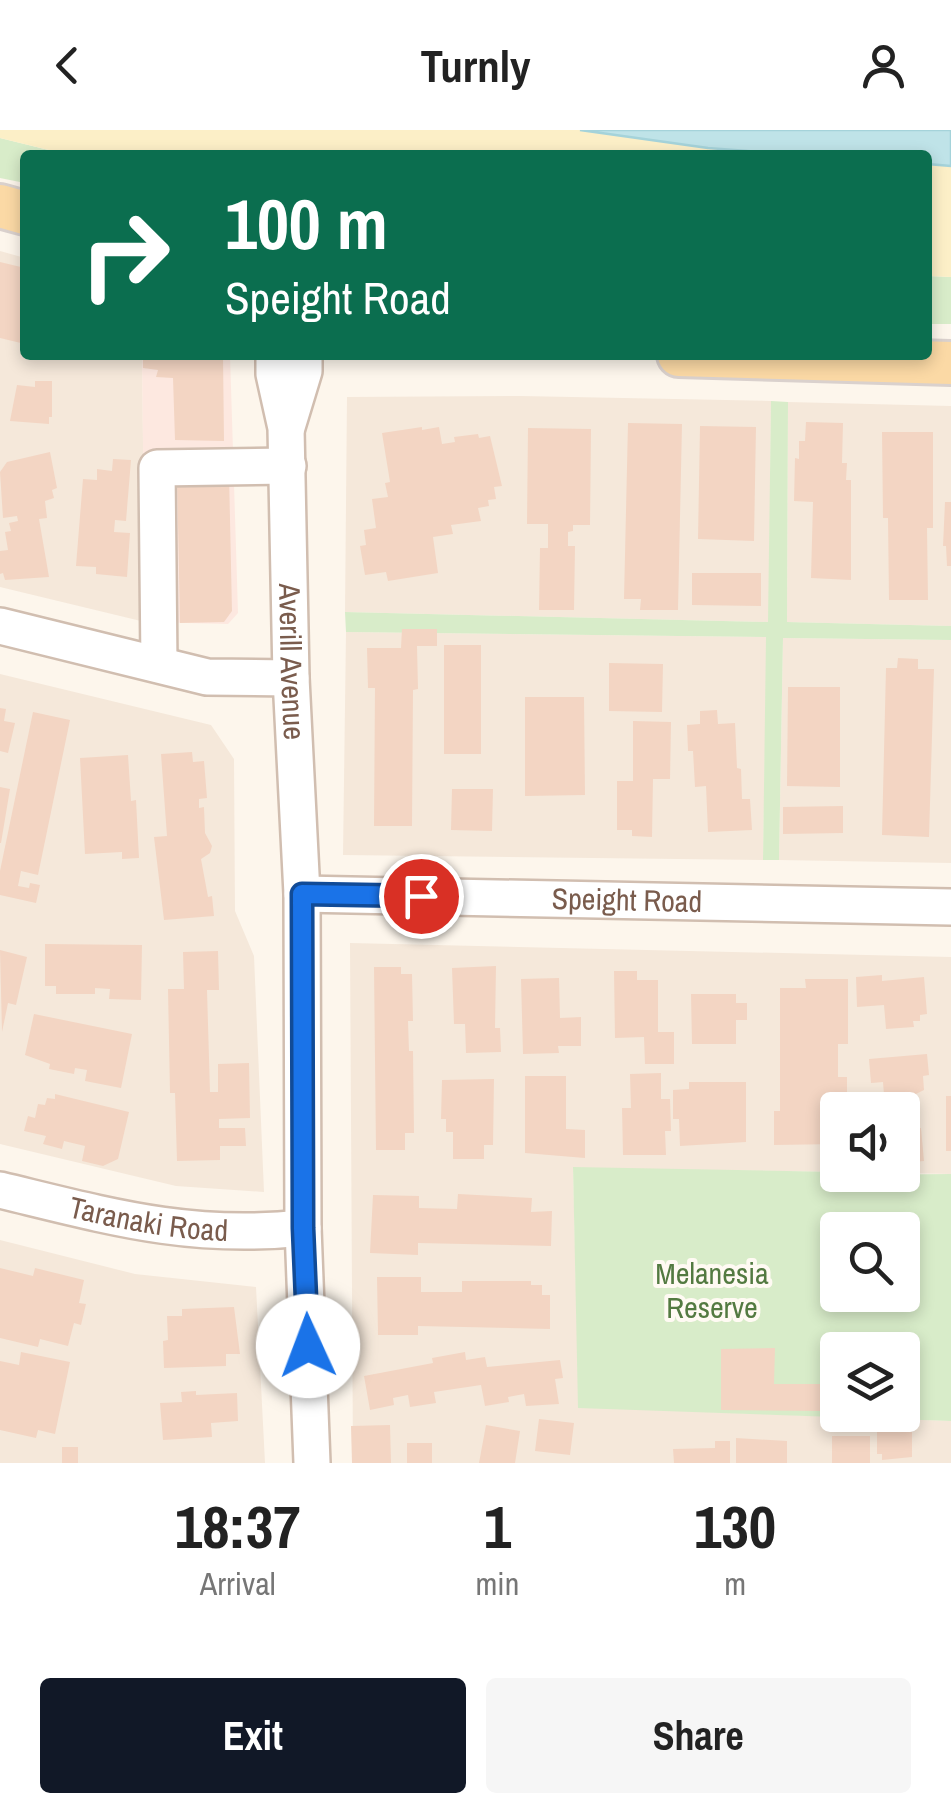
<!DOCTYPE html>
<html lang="en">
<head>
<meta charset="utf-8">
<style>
  :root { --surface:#fff; --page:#f6f6f6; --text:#222; --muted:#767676; --accent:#111827 }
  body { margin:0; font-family:"Archivo Narrow",sans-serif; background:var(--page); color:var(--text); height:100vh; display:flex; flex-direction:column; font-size:38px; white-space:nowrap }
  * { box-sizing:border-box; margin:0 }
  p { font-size:32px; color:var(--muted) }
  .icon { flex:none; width:55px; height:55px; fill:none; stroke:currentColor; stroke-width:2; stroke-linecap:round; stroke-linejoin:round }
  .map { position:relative; height:1333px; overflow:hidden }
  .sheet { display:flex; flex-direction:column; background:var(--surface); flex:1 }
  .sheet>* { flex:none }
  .top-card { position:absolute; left:20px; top:20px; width:912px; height:210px; border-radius:10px; box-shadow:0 5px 15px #0003; background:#0b6e4f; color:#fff; overflow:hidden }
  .controls { position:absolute; left:820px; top:962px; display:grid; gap:20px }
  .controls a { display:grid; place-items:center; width:100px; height:100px; border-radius:10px; background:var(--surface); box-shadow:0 5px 15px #0003; font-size:50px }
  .pin { position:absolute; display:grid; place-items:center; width:85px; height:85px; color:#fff; margin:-42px; border:5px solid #fff; border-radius:50%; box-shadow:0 2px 10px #0007 }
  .me { position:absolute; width:110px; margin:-55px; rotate:358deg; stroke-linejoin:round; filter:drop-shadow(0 0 8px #0008) }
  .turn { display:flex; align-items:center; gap:35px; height:210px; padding:0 40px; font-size:45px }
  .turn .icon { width:130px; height:130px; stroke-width:2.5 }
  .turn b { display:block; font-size:70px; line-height:85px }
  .eta { display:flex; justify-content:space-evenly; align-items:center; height:170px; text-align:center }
  .eta b { font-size:60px; font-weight:700; line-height:70px }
  .button { display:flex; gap:20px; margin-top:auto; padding:20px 40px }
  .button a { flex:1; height:115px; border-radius:10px; background:var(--accent); color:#fff; font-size:40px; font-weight:700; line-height:115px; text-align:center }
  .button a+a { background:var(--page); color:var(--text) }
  header { display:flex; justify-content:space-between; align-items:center; height:130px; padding:0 40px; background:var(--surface); font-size:45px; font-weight:700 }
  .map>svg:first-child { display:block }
  .residential { fill:#f5e8da }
  .commercial { fill:#fde8e0 }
  .green { fill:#d8ecc9; fill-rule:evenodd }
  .sand { fill:#fcefc7 }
  .water { fill:#bfe3e8; stroke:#a5d3da; stroke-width:2.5 }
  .building { fill:#f3d5c3 }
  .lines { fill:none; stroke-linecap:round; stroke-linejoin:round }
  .minor-casing { stroke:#d1beb0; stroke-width:40 }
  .major-casing { stroke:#dad1cd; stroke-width:48 }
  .minor { stroke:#fff; stroke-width:35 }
  .major { stroke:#fbd9a5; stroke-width:42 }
  .route-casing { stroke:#114b97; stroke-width:25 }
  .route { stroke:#1a73e8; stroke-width:18 }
  .labels { text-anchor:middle; stroke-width:8; stroke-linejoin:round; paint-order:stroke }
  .street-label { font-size:30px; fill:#7a5c4d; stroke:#fffaf3 }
  .park-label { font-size:30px; fill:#537a41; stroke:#fffaf3 }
</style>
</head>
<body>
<header><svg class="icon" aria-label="back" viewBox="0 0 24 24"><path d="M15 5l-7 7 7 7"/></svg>Turnly<svg class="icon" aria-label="person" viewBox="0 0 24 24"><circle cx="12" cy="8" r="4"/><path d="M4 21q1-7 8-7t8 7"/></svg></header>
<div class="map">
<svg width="951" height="1333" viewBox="0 0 951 1333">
  <rect width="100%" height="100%" fill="#fdf6ec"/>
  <g class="residential">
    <polygon points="0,121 25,128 25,225 142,225 145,492 0,457"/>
    <polygon points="521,266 771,271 769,492 345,482 347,267"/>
    <polygon points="788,272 951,276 951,496 787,492"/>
    <polygon points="346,502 767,507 763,730 343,725"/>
    <polygon points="783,508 951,510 951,733 779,730"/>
    <polygon points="0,544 211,595 234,629 235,781 254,826 264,1062 176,1056 0,1014"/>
    <polygon points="350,813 951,827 951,1044 903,1043 902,980 838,980 837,1042 573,1038 579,1277 951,1291 951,1333 353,1333"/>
    <polygon points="0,1110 135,1144 256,1157 265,1333 0,1333"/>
  </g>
  <polygon class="commercial" points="142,225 230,225 238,483 228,494 145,492"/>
  <g class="green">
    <polygon points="0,8 69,25 25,25 25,53 0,48"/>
    <polygon points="928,146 951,147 951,194 928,194"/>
    <polygon points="771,271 788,272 787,492 951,496 951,510 783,508 779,730 763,730 766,507 346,502 345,482 768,492"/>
    <path d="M573 1037 837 1042 838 1045 951 1044V1291L578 1278ZM838 1100H902V1165H838ZM838 1220H902V1285H838Z"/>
  </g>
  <g class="sand">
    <polygon points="0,0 580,0 708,18 801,25 69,25 0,8"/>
    <polygon points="928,34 951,36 951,147 928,146"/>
  </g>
  <polygon class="water" points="580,0 951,0 951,36 928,34 928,25 801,25 708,18"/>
  <g class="building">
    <polygon points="0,132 25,138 25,214 0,208"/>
    <polygon points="143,225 223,225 224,311 175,310 173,248 156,247 158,240 143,238"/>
    <polygon points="35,251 52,251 52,287 49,287 49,294 10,291 17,255 35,257"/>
    <polygon points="806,292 843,293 842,333 847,333 846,350 851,350 851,450 811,448 813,372 794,371 795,328 799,329 799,311 805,311"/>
    <polygon points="628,293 682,294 678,480 640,480 641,469 624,469"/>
    <polygon points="700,296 756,297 754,411 698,409"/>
    <polygon points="422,297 422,300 439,297 442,314 455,312 454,307 478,304 479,308 490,306 502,356 494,357 496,369 488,370 489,376 478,378 481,391 451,395 453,404 433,407 438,443 388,451 386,442 365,445 360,416 366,415 364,400 376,398 372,369 388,367 385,353 390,352 382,303"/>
    <polygon points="528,298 591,299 590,395 573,395 573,401 568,402 568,416 575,416 574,480 539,480 540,418 548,418 548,394 527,394"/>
    <polygon points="882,302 933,302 933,398 927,398 928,470 889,470 888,388 883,388"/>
    <polygon points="50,322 57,358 52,360 54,368 45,371 47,388 39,389 49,447 5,450 3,443 0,444 0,421 8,420 5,402 11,401 9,393 18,391 17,386 3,388 0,342 7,332"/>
    <polygon points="113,329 131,330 126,391 115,390 114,402 130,403 127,447 96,444 96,437 76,436 83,349 97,350 97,339 112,341"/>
    <polygon points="229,343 232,481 224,492 180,493 177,344"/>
    <polygon points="945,372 951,372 951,436 947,436 946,416 943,416"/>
    <polygon points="692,443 761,443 761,476 692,475"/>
    <polygon points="402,499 437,499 437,516 417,516 418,559 413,560 412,696 374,696 375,558 368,558 367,518 401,518"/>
    <rect x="444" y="515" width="37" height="109"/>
    <polygon points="898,528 918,529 918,539 934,539 929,707 882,705 886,538 897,538"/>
    <polygon points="609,533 663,534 662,582 609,581"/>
    <polygon points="788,557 840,557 840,657 787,656"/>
    <polygon points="525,567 584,567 585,665 525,666"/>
    <polygon points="0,578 6,579 4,591 15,593 8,623 0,621"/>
    <polygon points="717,580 718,594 735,593 737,638 741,639 742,669 750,669 752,700 708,702 706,656 695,657 693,621 688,621 687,595 700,594 700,581"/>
    <polygon points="33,582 70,590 38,745 21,741 18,756 29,758 30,753 40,755 36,773 0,765 0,741"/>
    <polygon points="633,591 671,592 670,649 653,649 652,707 632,706 632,700 617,700 617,651 633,651"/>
    <polygon points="192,622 193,632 204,631 207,668 199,669 199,678 204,677 205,703 212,716 210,723 201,729 208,767 212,766 214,786 164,790 154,707 167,706 161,624"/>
    <polygon points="128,625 131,671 136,670 139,728 122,729 122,722 85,724 80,628"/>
    <polygon points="0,657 10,659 1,713 0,713"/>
    <polygon points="452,659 493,659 492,701 451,700"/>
    <polygon points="843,676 843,703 783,704 783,677"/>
    <polygon points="45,814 142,815 141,870 109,869 110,859 95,858 95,864 56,864 56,856 45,856"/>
    <polygon points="0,820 27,827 16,875 8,873 2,902"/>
    <polygon points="218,821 219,860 207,860 210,962 218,962 218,934 249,933 250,988 219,989 219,998 245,998 246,1016 220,1016 220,1030 177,1031 175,963 170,963 168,859 184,859 183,822"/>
    <polygon points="496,836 495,898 500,898 501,922 466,923 465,894 454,894 452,838"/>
    <polygon points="374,837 401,837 401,844 412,844 413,891 408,891 409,921 413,921 414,1003 405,1003 405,1020 376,1020"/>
    <polygon points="614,841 637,841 637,850 658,850 658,902 674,902 674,934 645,934 644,907 615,908"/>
    <polygon points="882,845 882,851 924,847 927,884 920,885 920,891 913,891 914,897 886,899 884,875 857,877 856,847"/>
    <polygon points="559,848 560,888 581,887 581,916 558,916 559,923 523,924 521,849"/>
    <polygon points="805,849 848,849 848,914 838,914 838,947 847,947 847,980 838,980 838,1014 774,1015 774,981 780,981 780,858 806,858"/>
    <polygon points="691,864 736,864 736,873 747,873 747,890 736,890 736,914 692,914"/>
    <polygon points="34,884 132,904 121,958 85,951 87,940 75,938 74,944 49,939 50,934 25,925"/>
    <polygon points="927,924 929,945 923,946 924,960 912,966 913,976 885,978 883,952 871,953 869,929"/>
    <polygon points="661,943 661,969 670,969 671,1001 665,1001 666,1025 623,1025 622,978 631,978 630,944"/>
    <polygon points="525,946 566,946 566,999 585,1000 585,1028 525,1023"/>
    <polygon points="494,949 493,1015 484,1015 484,1029 453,1029 453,1002 446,1002 446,989 441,989 442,950"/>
    <polygon points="689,952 746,952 746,1012 680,1016 679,989 673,989 673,960 689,959"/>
    <polygon points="55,964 129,982 118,1029 103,1036 82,1031 85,1016 64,1011 62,1019 43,1014 46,1006 24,1001 28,986 35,988 38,974 45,975 47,968 55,969"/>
    <rect x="946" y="966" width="5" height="55"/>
    <polygon points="921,998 924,1031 902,1033 902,1000"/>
    <polygon points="458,1064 532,1068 531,1082 552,1081 551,1116 418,1113 418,1125 370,1123 373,1065 419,1066 419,1078 457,1079"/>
    <polygon points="0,1138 33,1146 35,1138 84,1150 79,1173 86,1174 81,1195 74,1193 68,1216 40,1209 38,1217 0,1208"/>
    <polygon points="377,1147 421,1147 421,1162 462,1162 462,1151 531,1151 531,1155 542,1155 542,1165 550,1165 550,1199 418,1196 418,1205 378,1205"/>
    <polygon points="234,1177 240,1224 226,1224 226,1236 164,1238 163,1211 168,1210 167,1186 182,1186 182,1179"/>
    <polygon points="775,1218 774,1254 827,1254 827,1281 721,1280 721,1219"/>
    <polygon points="21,1222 70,1232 55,1304 38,1300 36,1308 0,1300 0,1231 19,1235"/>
    <polygon points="465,1222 466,1230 485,1227 487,1237 560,1230 563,1248 555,1249 559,1274 526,1276 524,1264 508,1267 509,1272 485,1276 481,1255 434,1262 436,1273 410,1277 408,1265 393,1268 394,1275 370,1280 364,1246 433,1233 432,1228"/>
    <polygon points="196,1261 196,1265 237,1263 238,1291 211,1293 212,1307 163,1310 160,1273 182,1272 181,1262"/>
    <polygon points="539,1289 574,1293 570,1325 535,1321"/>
    <polygon points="907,1291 907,1302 912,1302 912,1327 882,1330 882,1324 877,1324 877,1292"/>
    <polygon points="390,1295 391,1333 352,1333 351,1296"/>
    <polygon points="486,1295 520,1301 515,1333 479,1333"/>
    <rect x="832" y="1306" width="38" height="27"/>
    <polygon points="736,1308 787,1311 787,1333 736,1333"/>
    <polygon points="715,1311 730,1311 730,1333 674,1333 673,1319 715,1318"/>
    <rect x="407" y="1313" width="25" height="20"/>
    <rect x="62" y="1317" width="16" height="16"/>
  </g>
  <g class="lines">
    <defs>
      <g id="minor">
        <path id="s1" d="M274 225V244L286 298 291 548 302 764 303 1098 312 1333"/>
        <polyline points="287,297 304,241 304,225"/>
        <polyline points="0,496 207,547 291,548"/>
        <polyline points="159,534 157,338 288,336"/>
        <path id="s2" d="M302 764 951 777"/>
        <path id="s3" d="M0 1060C108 1086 189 1110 303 1098"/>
      </g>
      <g id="major">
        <polyline points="0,76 25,83"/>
        <polyline points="679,225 951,233"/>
      </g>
    </defs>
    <use href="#minor" class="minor-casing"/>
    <use href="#major" class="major-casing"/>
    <use href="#minor" class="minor"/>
    <use href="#major" class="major"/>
  </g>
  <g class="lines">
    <defs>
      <polyline id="route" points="308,1216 303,1098 302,764 421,766"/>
    </defs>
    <use href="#route" class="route-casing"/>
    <use href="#route" class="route"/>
  </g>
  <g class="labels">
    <g class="street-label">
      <text dy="10" stroke="none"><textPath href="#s1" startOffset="308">Averill Avenue</textPath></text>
      <text dy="10" stroke="none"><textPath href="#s2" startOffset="325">Speight Road</textPath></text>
      <text dy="10" stroke="none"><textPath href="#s3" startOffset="152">Taranaki Road</textPath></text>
    </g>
    <g class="park-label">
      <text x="712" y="1154">Melanesia<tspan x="712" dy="34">Reserve</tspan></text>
    </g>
  </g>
</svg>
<div class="controls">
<a><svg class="icon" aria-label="sound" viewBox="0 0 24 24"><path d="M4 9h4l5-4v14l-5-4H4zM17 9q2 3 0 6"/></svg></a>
<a><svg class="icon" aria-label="search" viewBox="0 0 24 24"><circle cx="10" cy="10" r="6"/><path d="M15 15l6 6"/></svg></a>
<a><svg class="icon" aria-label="layers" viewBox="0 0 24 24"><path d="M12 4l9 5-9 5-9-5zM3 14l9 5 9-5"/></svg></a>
</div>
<div class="pin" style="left:421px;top:766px;background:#d93025"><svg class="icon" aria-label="arrive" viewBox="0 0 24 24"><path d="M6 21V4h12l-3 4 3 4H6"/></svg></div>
<svg class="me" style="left:308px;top:1216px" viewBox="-20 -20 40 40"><circle r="19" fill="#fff"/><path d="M0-13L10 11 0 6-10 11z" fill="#1a73e8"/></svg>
<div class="top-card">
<div class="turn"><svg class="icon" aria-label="right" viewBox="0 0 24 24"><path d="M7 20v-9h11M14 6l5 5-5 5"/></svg><div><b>100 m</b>Speight Road</div></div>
</div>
</div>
<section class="sheet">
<div class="eta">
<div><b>18:37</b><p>Arrival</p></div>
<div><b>1</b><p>min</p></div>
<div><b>130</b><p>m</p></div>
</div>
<div class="button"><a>Exit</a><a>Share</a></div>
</section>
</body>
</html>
